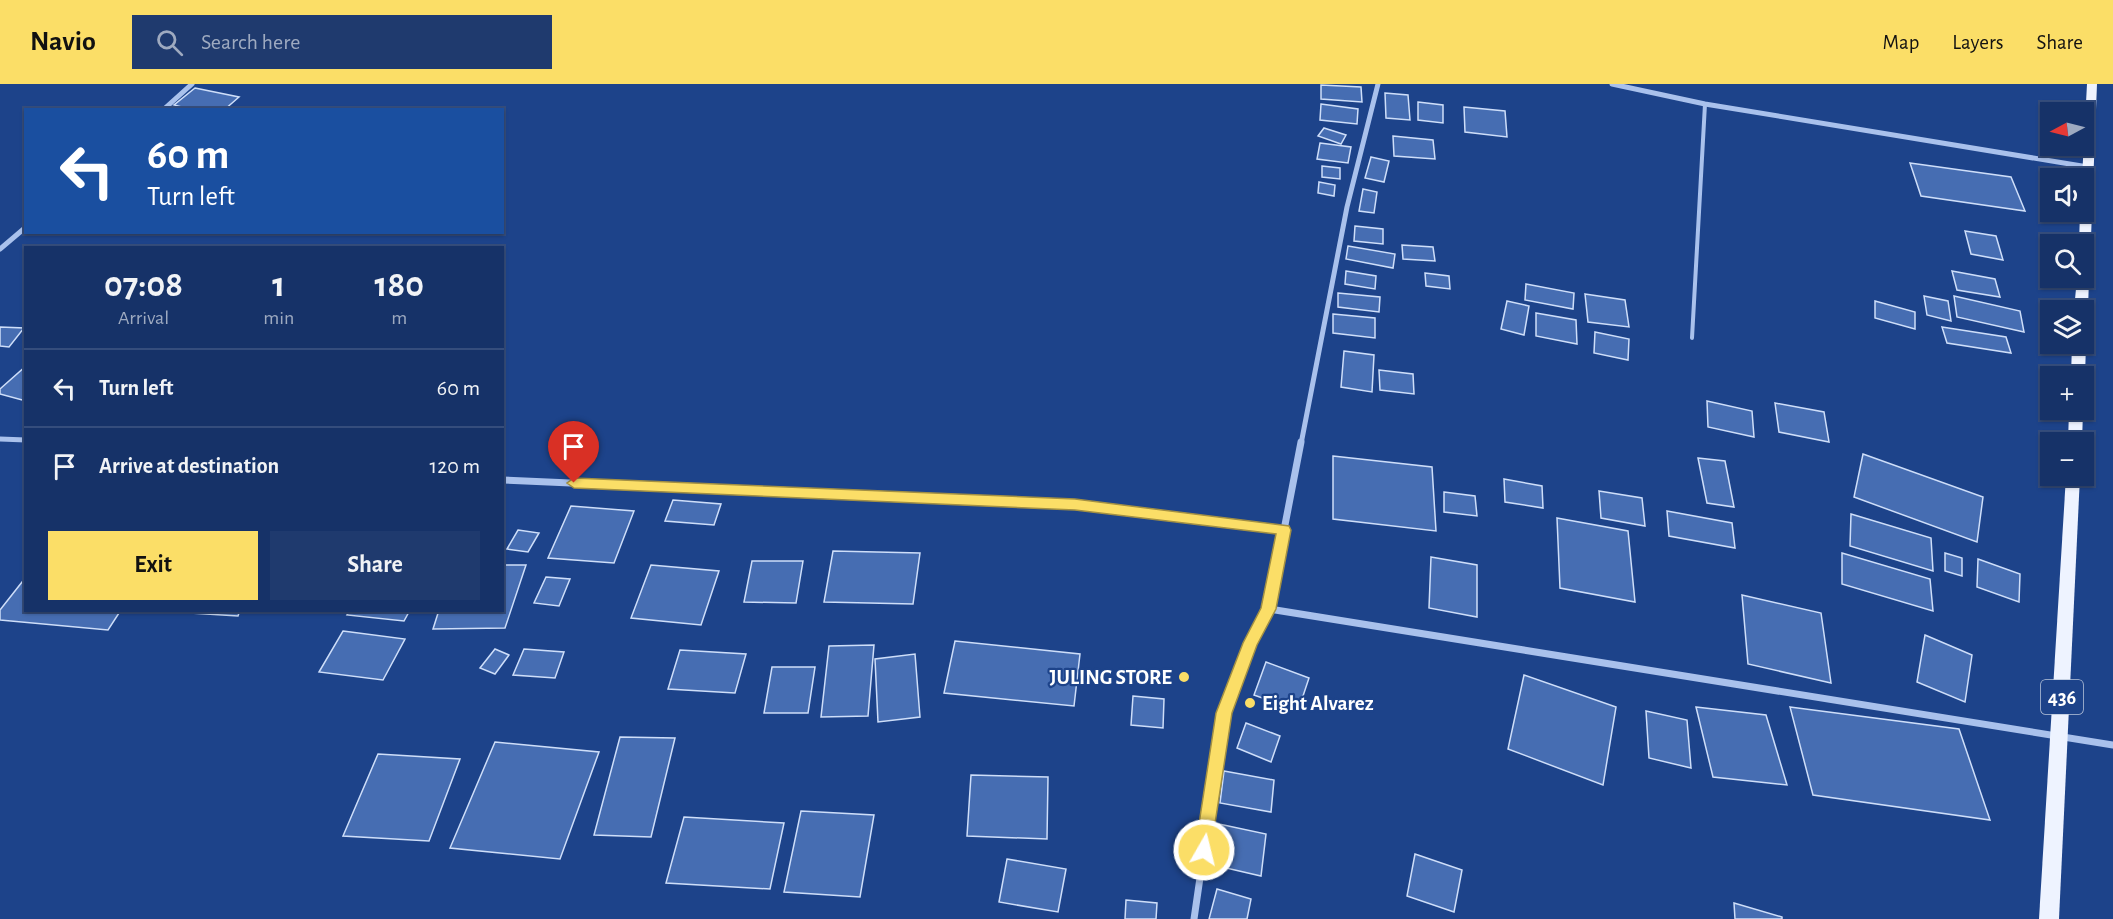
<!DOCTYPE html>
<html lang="en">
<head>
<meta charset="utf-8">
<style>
  :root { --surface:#163268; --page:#1f3a6e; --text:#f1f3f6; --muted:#9eaac0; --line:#354d7c; --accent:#fbde67 }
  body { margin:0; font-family:"Alegreya Sans",sans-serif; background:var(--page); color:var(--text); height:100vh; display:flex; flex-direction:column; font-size:22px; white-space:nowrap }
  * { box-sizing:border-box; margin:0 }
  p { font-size:20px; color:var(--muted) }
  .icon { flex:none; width:33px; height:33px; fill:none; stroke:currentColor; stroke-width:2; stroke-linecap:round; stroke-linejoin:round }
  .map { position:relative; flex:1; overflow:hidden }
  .panel { position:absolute; left:24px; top:162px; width:480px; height:366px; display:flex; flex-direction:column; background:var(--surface); border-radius:0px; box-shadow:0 2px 4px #0004,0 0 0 2px var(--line) }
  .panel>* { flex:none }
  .guide { position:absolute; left:24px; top:24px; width:480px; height:126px; border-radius:0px; box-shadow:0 2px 4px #0004,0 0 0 2px var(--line); background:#1a4fa0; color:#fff; overflow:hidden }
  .needle { width:39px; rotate:263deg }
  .buttons { position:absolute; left:2040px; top:18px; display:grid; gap:12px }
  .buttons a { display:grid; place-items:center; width:54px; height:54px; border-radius:0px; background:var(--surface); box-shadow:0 2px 4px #0004,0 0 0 2px var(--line); font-size:30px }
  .pin { position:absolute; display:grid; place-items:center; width:51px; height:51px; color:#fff; margin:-62px -26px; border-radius:50% 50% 50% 0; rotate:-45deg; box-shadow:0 0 6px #0007 }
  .pin .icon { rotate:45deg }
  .me { position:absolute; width:66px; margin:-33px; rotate:8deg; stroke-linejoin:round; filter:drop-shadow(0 0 4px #0008) }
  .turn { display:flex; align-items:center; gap:21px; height:126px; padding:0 24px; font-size:27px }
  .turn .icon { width:78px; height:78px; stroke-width:2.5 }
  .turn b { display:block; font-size:42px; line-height:51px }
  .eta { display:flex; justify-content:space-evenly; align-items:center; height:102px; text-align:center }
  .eta b { font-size:36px; font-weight:700; line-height:42px }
  .button { display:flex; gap:12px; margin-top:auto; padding:12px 24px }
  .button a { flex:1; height:69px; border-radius:0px; background:var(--accent); color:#111; font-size:24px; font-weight:700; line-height:69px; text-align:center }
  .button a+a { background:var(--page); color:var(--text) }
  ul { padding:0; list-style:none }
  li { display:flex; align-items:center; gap:18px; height:78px; padding:0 24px; border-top:2px solid var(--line) }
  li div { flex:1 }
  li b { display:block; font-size:22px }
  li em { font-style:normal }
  header { display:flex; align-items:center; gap:36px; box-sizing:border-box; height:84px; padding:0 30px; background:var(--accent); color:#111 }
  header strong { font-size:28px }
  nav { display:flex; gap:33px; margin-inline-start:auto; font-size:21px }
  .search { width:420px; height:54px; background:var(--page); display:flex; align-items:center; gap:15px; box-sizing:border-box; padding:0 21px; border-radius:0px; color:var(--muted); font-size:22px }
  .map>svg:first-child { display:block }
  .building { fill:#466db2; stroke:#cedef9; stroke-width:1.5 }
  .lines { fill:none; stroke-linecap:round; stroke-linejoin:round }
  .lane { stroke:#a9c1ec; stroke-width:4 }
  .street-far1 { stroke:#a9c1ec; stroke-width:5 }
  .street { stroke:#a9c1ec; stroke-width:7 }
  .primary { fill:#eef3ff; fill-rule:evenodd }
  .route { fill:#fbde67; stroke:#a39043; stroke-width:1.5 }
  .poi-dot { fill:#fbde67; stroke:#1d438a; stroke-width:2 }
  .labels { text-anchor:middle; stroke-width:4.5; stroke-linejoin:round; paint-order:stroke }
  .shield { fill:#1d438a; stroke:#bbc7dc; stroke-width:1.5 }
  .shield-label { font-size:20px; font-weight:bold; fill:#fff }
  .poi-label { font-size:21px; font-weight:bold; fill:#fff; stroke:#1d438a; text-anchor:end }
</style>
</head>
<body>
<header>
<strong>Navio</strong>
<div class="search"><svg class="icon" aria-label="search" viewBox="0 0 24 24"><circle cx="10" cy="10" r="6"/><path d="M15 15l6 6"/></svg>Search here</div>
<nav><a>Map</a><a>Layers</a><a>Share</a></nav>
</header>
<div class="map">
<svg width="2113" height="835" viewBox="0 0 2113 835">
  <rect width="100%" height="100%" fill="#1d438a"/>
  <g class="building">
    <polygon points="1321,1 1361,3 1362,18 1321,15"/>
    <polygon points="195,4 239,13 224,26 193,26 174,21"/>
    <polygon points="1385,9 1408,11 1410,36 1386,34"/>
    <polygon points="1418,18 1443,21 1443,39 1418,36"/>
    <polygon points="1321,20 1358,25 1357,40 1320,36"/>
    <polygon points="1464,23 1505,27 1507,53 1465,48"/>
    <polygon points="1324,44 1346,51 1341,60 1318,52"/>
    <polygon points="1393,52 1433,56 1435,75 1394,72"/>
    <polygon points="1320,59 1351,63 1348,79 1317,75"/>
    <polygon points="1371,73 1389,77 1384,98 1365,94"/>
    <polygon points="1910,79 2011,93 2025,127 1921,112"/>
    <polygon points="1322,82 1340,84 1340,95 1322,93"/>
    <polygon points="1319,98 1335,101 1334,112 1318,109"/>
    <polygon points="1363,105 1377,108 1374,129 1359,127"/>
    <polygon points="1355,142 1383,145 1383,160 1354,157"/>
    <polygon points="1965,147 1996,152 2003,176 1971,170"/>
    <polygon points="1402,161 1433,163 1435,177 1403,175"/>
    <polygon points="1348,162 1395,170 1393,184 1346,175"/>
    <polygon points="1346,187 1376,192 1375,205 1345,200"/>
    <polygon points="1952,187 1995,195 2000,213 1957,206"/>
    <polygon points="1425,189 1449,192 1450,205 1426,202"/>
    <polygon points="1526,200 1574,209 1573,225 1525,216"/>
    <polygon points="1338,209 1380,213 1379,228 1338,223"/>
    <polygon points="1585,210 1625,216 1629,243 1588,238"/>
    <polygon points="1924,212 1948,217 1951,237 1927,231"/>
    <polygon points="1954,212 2020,227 2024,248 1957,233"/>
    <polygon points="1507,217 1529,222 1524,251 1501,245"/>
    <polygon points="1875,217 1915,228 1915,245 1875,234"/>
    <polygon points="1536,229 1576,236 1577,260 1536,252"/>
    <polygon points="1333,230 1375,234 1375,254 1333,249"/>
    <polygon points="0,243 24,244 9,263 0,262"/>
    <polygon points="1942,243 2006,253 2011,269 1947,259"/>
    <polygon points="1595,248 1629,255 1628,276 1594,269"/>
    <polygon points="1344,267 1374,271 1372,308 1341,303"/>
    <polygon points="26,282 26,317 0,310 0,305"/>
    <polygon points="1379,286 1413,290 1414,310 1380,306"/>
    <polygon points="1707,317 1752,327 1754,353 1708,343"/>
    <polygon points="1775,319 1824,328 1829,358 1779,348"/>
    <polygon points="1863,370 1983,413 1977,458 1854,413"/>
    <polygon points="1333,372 1432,383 1436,447 1333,435"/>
    <polygon points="1698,374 1725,377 1734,423 1707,419"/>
    <polygon points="1504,395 1542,402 1543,424 1505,418"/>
    <polygon points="1599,407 1642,414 1645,442 1601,434"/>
    <polygon points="1444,408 1475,412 1477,432 1444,428"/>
    <polygon points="673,416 721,420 714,441 665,437"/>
    <polygon points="571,422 634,427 614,479 548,474"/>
    <polygon points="1667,427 1732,439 1735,464 1669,452"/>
    <polygon points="1851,430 1931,454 1933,487 1850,462"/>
    <polygon points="1557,434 1628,447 1635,518 1560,504"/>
    <polygon points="518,446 539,449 528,468 507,465"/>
    <polygon points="833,467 920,469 913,520 824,518"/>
    <polygon points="1842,469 1930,495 1933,527 1842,500"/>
    <polygon points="1945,469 1962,474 1962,492 1945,487"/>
    <polygon points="1431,473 1477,481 1477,533 1429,524"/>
    <polygon points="1978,475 2020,490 2019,518 1977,503"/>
    <polygon points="752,477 803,477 796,519 744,518"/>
    <polygon points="502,481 526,481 505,544 433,545 439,526 502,526"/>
    <polygon points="651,481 719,487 701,541 631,534"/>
    <polygon points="26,493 26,526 121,526 108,546 0,536 0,526"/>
    <polygon points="546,493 570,495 559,522 534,519"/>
    <polygon points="1742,511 1821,529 1831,599 1748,580"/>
    <polygon points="141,526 240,526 238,532"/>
    <polygon points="350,526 410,526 404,537 347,531"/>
    <polygon points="343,547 405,555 383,596 319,588"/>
    <polygon points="1925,551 1972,571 1965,618 1917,598"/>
    <polygon points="955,557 1080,570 1074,622 944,609"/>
    <polygon points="874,561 868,632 821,633 829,562"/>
    <polygon points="495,565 509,571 495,590 480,584"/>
    <polygon points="524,565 564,568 555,594 513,591"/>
    <polygon points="680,566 746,570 735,609 668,605"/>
    <polygon points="915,570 920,633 878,638 875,575"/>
    <polygon points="1266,578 1309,594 1298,627 1254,611"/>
    <polygon points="772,583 815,583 808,629 764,629"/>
    <polygon points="1524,591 1616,623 1603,701 1508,665"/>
    <polygon points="1133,612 1164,615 1163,644 1131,641"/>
    <polygon points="1696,623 1766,631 1787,701 1713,693"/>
    <polygon points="1790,623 1959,645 1990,736 1813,711"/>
    <polygon points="1646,627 1687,636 1691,684 1649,674"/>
    <polygon points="1246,639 1280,652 1271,678 1237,664"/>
    <polygon points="620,653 675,654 651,753 594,751"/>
    <polygon points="495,658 599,668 560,775 450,764"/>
    <polygon points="378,670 460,675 429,757 343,752"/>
    <polygon points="1224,687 1274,696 1271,728 1220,719"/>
    <polygon points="971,691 1048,693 1047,755 967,752"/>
    <polygon points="801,727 874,731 860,813 784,808"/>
    <polygon points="684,733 784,739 770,805 666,799"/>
    <polygon points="1219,740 1266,750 1261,792 1213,781"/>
    <polygon points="1415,770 1462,786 1454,828 1407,812"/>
    <polygon points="1007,775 1066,785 1058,828 999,818"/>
    <polygon points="1217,805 1251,815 1247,835 1209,835"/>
    <polygon points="1126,816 1157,819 1156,835 1125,835"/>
    <polygon points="1734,819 1782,833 1782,835 1735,835"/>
  </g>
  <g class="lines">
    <polyline class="lane" points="1692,254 1705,20"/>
    <g class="street-far1">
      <polyline points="1612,0 1705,20 2088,83"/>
      <polyline points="163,26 192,0"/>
      <polyline points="0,165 26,143"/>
      <polyline points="0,355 26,356"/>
      <polyline points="1301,360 1347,123 1378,0"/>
    </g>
    <g class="street">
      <polyline points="502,396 1075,421 1284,446 1269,525"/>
      <polyline points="1284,446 1301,358"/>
      <polyline points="1194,835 1224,629 1250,559 1269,525 2113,661"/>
    </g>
    <g class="primary">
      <polygon points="2087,0 2097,0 2090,179 2084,183 2084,160 2079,160 2080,128 2084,128 2082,94"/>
      <polygon points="2084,190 2089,194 2088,226 2084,230 2084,226 2074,226 2077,194 2084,194"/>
      <polygon points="2084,257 2086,260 2085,292 2084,294 2084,292 2071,292 2072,260 2084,260"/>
      <polygon points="2069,326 2083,326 2082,358 2068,358"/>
      <polygon points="2066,392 2080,392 2059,835 2039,835"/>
    </g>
  </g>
  <polygon class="route" points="574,394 1075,415 1289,442 1291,446 1276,525 1257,561 1232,629 1210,772 1204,775 1198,772 1195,766 1216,629 1243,559 1261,524 1276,450 1075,426 574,404 567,399"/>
  <g class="poi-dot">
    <circle cx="1184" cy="593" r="6"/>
    <circle cx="1250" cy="619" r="6"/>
  </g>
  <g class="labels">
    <rect class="shield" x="2041" y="596" width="42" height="34" rx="4.5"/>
    <g class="shield-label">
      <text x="2062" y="620">436</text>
    </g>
    <g class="poi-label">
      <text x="1172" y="600">JULING STORE</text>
      <text x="1262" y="626" text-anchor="start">Eight Alvarez</text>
    </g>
  </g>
</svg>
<div class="buttons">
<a><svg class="needle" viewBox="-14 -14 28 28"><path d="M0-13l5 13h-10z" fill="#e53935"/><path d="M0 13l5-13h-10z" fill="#9eaac0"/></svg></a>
<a><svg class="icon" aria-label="sound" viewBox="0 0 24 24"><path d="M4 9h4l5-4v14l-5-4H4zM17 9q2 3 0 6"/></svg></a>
<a><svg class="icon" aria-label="search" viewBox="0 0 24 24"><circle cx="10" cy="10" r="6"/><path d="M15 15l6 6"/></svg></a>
<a><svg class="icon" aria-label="layers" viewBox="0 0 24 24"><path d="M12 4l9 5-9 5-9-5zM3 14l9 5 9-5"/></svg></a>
<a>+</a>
<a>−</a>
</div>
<div class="pin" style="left:574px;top:399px;background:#d93025"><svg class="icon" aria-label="arrive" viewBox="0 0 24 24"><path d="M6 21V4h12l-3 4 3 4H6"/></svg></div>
<svg class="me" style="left:1204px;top:766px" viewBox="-20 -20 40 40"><circle r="17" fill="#fbde67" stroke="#fff" stroke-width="3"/><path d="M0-11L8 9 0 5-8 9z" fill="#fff"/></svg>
<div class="guide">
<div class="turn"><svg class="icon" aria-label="left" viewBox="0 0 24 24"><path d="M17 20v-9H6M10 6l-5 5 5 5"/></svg><div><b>60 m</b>Turn left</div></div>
</div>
<section class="panel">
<div class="eta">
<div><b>07:08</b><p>Arrival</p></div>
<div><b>1</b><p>min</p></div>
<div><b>180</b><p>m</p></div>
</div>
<ul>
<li><svg class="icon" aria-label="left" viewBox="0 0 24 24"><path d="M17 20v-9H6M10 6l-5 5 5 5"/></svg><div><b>Turn left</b></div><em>60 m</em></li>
<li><svg class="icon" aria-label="arrive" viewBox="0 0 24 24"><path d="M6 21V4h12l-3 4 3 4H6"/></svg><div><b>Arrive at destination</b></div><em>120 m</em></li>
</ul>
<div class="button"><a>Exit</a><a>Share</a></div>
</section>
</div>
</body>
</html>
